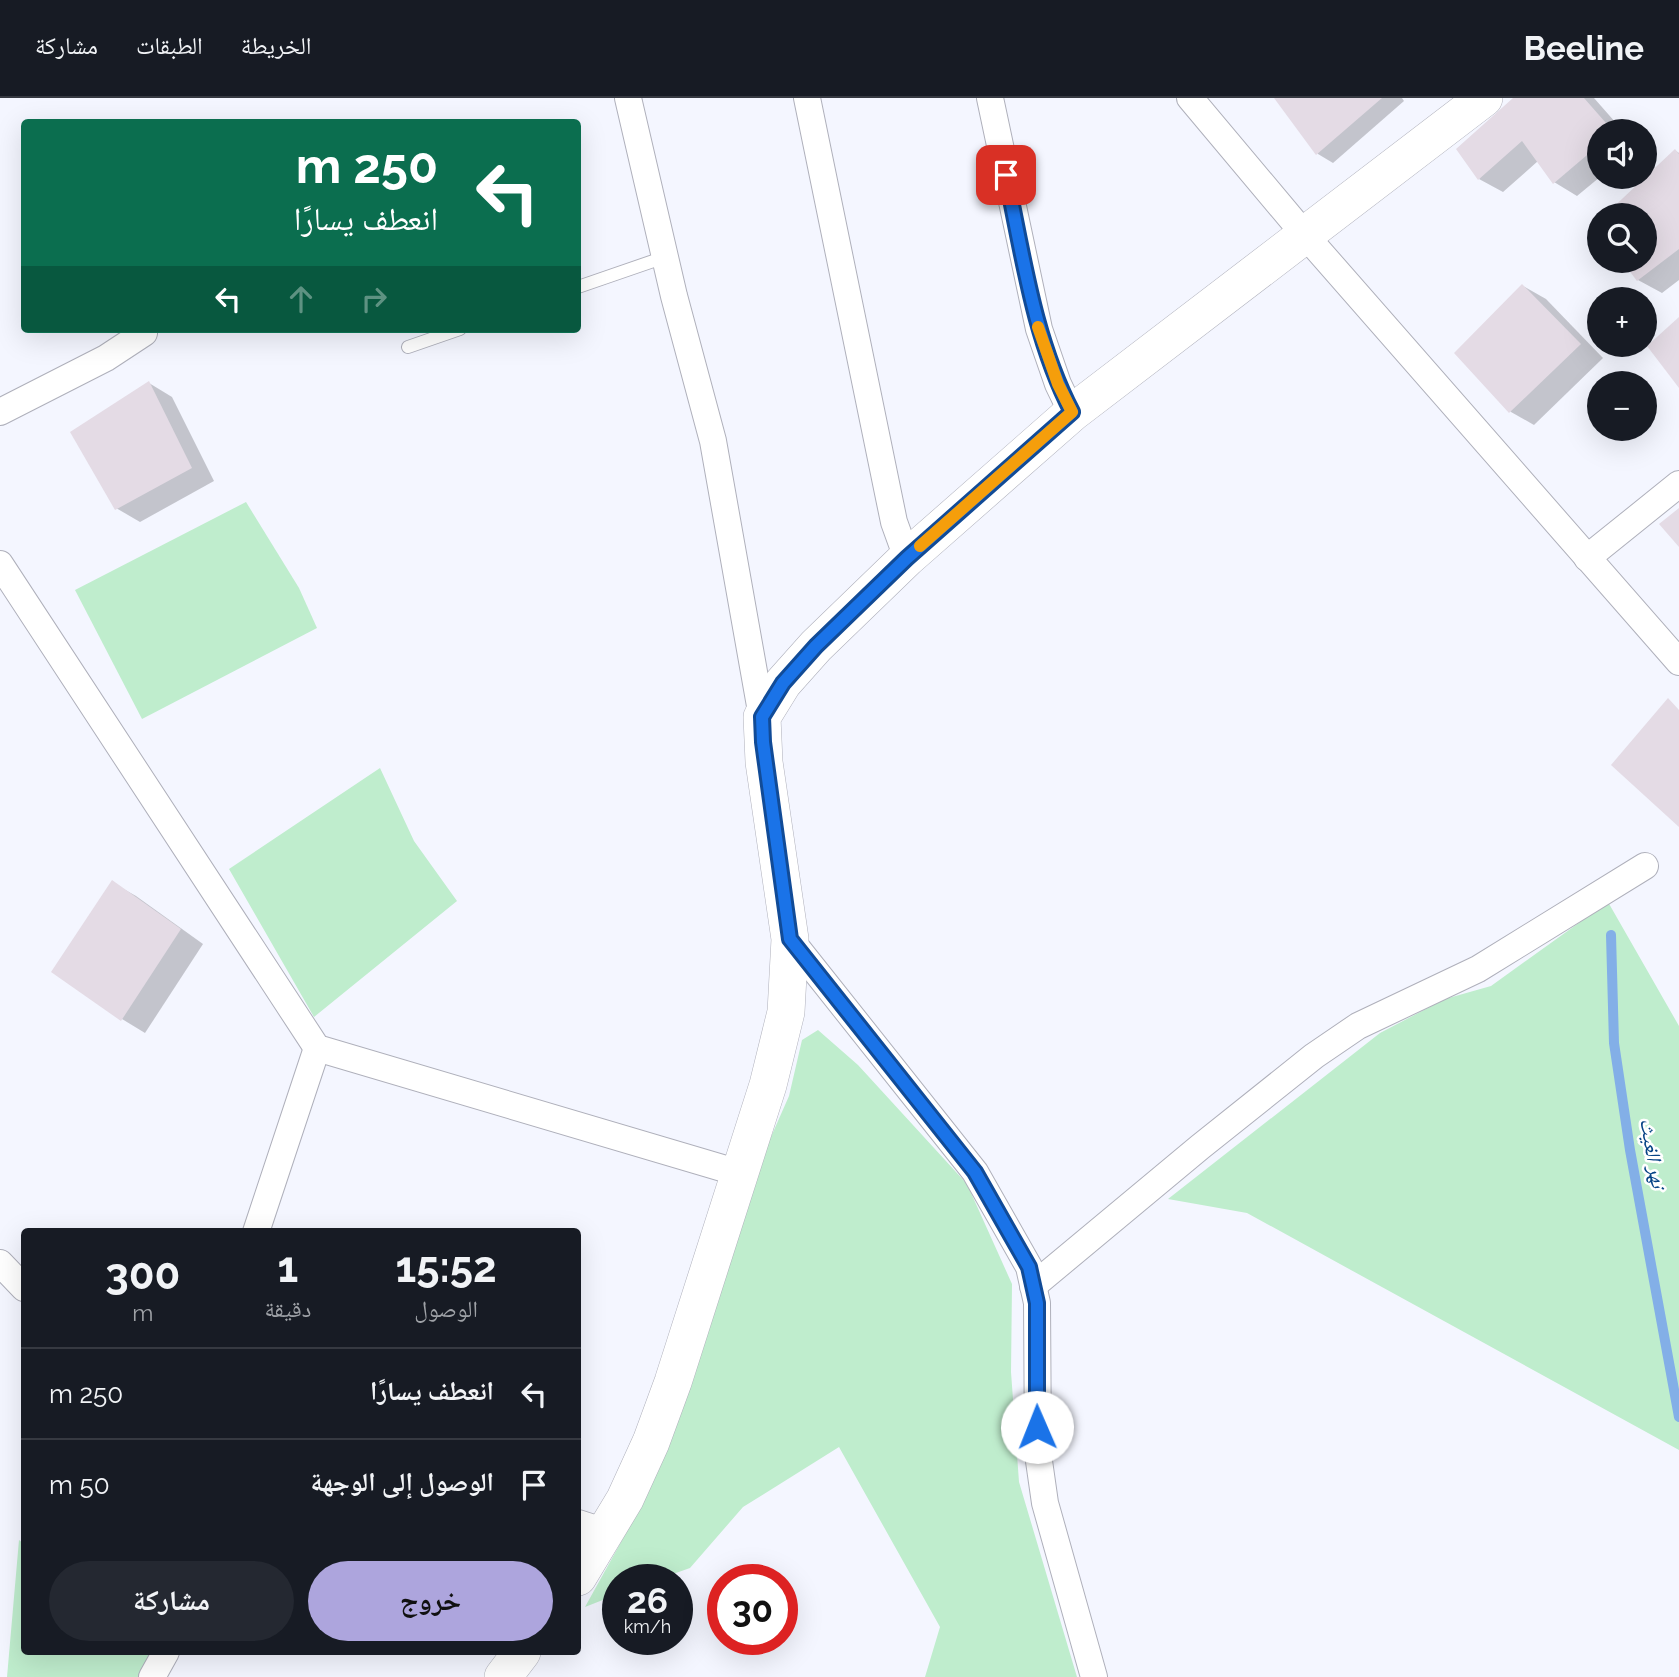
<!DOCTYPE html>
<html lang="ar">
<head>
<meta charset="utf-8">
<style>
  :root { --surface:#171b24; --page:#242831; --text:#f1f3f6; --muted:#9ea1a6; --line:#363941; --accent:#ada5dd }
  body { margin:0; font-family:Raleway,"Noto Naskh Arabic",sans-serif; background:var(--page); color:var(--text); direction:rtl; height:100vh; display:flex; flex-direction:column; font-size:26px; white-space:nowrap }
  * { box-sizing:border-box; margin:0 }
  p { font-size:23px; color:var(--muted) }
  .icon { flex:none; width:38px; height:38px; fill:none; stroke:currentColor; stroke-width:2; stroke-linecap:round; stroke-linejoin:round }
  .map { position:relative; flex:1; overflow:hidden; direction:ltr }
  .panel { position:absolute; left:21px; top:1130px; width:560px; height:427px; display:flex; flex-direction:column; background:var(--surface); border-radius:7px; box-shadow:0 7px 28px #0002; direction:rtl }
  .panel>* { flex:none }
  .banner { position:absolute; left:21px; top:21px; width:560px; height:214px; border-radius:7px; box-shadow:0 7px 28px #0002; direction:rtl; background:#0b6e4f; color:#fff; overflow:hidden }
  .tools { position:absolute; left:1587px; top:21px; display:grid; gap:14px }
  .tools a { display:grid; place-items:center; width:70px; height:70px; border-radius:50%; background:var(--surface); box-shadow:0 7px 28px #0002; font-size:35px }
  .speed { position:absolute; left:602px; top:1466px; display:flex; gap:14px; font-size:35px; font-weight:700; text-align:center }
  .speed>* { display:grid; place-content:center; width:91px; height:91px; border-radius:50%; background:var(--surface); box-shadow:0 7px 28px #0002; line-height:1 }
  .speed small { font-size:18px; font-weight:400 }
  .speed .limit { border:10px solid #d22; background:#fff; color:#111 }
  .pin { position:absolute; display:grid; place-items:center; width:60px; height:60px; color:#fff; margin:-30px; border-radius:14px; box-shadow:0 4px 10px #0006 }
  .me { position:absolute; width:77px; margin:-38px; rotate:359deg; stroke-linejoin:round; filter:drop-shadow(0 0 5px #0008) }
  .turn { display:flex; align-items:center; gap:24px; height:147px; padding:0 28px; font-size:32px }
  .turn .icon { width:91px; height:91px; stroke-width:2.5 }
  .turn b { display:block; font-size:49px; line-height:60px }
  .lanes { display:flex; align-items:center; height:66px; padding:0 28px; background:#0003; justify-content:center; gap:35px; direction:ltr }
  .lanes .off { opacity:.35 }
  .eta { display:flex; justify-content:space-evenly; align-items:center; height:119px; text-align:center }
  .eta b { font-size:42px; font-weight:700; line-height:49px }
  .action { display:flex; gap:14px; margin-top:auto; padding:14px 28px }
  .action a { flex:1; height:80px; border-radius:42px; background:var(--accent); color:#111; font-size:28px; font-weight:700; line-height:80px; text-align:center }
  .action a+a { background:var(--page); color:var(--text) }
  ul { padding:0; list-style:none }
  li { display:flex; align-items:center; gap:21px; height:91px; padding:0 28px; border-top:2px solid var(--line) }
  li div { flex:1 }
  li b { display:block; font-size:26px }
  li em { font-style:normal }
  header { display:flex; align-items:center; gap:42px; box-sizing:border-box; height:98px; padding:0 35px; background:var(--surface); border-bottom:2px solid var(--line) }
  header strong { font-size:33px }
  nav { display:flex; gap:38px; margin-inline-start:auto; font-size:24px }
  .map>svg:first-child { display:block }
  .green { fill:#bfedcd }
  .shadow { fill:#0003 }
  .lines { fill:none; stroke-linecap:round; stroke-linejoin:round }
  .stream { stroke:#83afe7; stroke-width:10 }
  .building { fill:#e4dbe5 }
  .lane-casing { stroke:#afb0bb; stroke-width:14 }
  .street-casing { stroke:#afb0bb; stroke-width:28 }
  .secondary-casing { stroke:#afb0bb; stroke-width:38 }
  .lane { stroke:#fff; stroke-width:12 }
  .street { stroke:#fff; stroke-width:26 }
  .secondary { stroke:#fff; stroke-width:37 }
  .route-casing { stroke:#114b97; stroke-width:18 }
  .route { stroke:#1a73e8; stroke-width:12 }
  .slow { stroke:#f59e0b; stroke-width:12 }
  .labels { text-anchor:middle; stroke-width:5; stroke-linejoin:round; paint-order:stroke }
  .water-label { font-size:21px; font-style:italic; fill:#074486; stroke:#fff }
</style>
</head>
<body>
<header>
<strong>Beeline</strong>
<nav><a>الخريطة</a><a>الطبقات</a><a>مشاركة</a></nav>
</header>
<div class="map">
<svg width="1679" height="1579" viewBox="0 0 1679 1579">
  <rect width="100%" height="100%" fill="#f4f6ff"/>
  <g class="green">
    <polygon points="246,404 299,490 317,530 142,621 75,492"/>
    <polygon points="380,670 414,743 457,803 314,919 229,771"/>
    <polygon points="1608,804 1679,928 1679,1352 1247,1115 1168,1101 1380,935 1445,901 1491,888"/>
    <polygon points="818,932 858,967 967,1086 1012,1186 1011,1274 1019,1384 1077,1579 925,1579 940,1529 839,1349 743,1409 690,1470 656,1482 618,1482 618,1496 585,1509 636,1417 745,1098 789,998 802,942"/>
    <polygon points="19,1442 24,1446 24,1554 153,1554 138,1579 7,1579"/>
  </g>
  <g class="shadow">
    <polygon points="1276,0 1402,0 1404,3 1333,65 1318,56"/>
    <polygon points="1516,0 1594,0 1623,33 1600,33 1600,79 1577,98 1554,84 1538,63 1503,94 1479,81"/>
    <polygon points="1676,53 1679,55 1679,182 1662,195 1638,182 1624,163 1645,163 1645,117 1608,117"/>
    <polygon points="1523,188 1546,201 1603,260 1534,327 1511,314 1457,255"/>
    <polygon points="149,285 172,299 214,383 140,424 116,410"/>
    <polygon points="113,785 136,798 203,846 145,935 122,921"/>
  </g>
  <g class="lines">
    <polyline class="stream" points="1611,837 1614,945 1630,1052 1679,1319"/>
  </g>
  <g class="building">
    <polygon points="1274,0 1382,0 1316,57"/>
    <polygon points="1513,0 1584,0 1613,33 1600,33 1600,46 1553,86 1522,43 1478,82 1456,51"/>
    <polygon points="1675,51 1679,56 1679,151 1637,183 1622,163 1645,163 1645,117 1605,117"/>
    <polygon points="1522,186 1581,246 1509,315 1454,255"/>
    <polygon points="1679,219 1679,290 1647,248"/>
    <polygon points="149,283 192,370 115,412 70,334"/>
    <polygon points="1679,410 1679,449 1659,426"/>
    <polygon points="1668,600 1679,612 1679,729 1611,667"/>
    <polygon points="112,782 181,831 121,923 51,874"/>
  </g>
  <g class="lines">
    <defs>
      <g id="lane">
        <polyline points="578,189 665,159"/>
        <polyline points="408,249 460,231"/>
      </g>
      <g id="street">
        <polyline points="628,0 674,198 713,343 762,619"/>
        <polyline points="807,0 894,424 907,460"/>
        <polyline points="990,0 1039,231 1058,286 1072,315"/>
        <polyline points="1190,0 1305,137 1679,564"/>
        <polyline points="0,314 106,260 144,235"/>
        <polyline points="1587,460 1679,386"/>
        <polyline points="0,466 317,950 739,1075"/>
        <polyline points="790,841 975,1074 1029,1169 1037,1205 1038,1356 1045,1405 1094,1579"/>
        <polyline points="256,1134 317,950"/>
        <polyline points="0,1165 24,1190"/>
        <polyline points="1033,1188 1200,1049 1314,958 1358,928 1478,871 1645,768"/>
        <polyline points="578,1425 606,1434"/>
        <polyline points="152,1579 166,1554"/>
      </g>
      <g id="secondary">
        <polyline points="578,1479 625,1401 651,1344 673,1284 768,987 786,914 790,841 764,664 762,619 783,585 816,548 907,460 1072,315 1484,0"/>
        <polyline points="503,1579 522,1554"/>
      </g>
    </defs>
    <use href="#lane" class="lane-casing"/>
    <use href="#street" class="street-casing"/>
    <use href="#secondary" class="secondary-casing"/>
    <use href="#lane" class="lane"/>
    <use href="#street" class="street"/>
    <use href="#secondary" class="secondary"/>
  </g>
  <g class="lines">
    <defs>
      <path id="route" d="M1006 77C1023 158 1034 241 1072 314L907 460 816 548 783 585 762 619 763 644 790 841 975 1074 1029 1169 1037 1205V1329"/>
    </defs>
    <use href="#route" class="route-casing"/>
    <use href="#route" class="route"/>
    <polyline class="slow" points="920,448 1072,314 1058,286 1038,229"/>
  </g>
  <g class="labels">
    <g class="water-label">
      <text transform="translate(1653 1055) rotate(80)" y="7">نهر الغيث</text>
    </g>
  </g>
</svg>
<div class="tools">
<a><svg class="icon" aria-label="sound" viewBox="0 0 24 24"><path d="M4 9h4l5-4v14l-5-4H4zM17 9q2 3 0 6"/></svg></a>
<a><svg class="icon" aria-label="search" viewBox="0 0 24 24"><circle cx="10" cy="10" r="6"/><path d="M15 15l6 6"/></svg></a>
<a>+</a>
<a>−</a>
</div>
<div class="speed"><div>26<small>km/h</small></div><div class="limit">30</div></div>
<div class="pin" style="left:1006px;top:77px;background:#d93025"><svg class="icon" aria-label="arrive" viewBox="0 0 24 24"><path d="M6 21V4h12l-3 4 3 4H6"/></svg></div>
<svg class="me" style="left:1037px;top:1329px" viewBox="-20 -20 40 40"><circle r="19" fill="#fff"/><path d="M0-13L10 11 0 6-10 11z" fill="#1a73e8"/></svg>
<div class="banner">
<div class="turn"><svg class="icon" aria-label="left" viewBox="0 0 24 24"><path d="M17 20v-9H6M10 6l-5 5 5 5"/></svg><div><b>250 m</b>انعطف يسارًا</div></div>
<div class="lanes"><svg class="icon" aria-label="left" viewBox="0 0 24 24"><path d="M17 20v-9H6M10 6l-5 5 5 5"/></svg><svg class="icon off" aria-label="ahead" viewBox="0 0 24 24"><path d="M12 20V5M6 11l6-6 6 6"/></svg><svg class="icon off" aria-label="right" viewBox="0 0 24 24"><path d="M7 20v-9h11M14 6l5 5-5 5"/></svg></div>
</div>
<section class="panel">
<div class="eta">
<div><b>15:52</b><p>الوصول</p></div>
<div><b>1</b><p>دقيقة</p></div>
<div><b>300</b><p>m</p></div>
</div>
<ul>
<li><svg class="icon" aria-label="left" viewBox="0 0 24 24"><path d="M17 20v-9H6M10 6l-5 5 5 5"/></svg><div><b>انعطف يسارًا</b></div><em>250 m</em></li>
<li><svg class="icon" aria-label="arrive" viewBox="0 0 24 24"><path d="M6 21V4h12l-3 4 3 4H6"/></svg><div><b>الوصول إلى الوجهة</b></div><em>50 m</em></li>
</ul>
<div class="action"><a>خروج</a><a>مشاركة</a></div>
</section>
</div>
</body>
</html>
